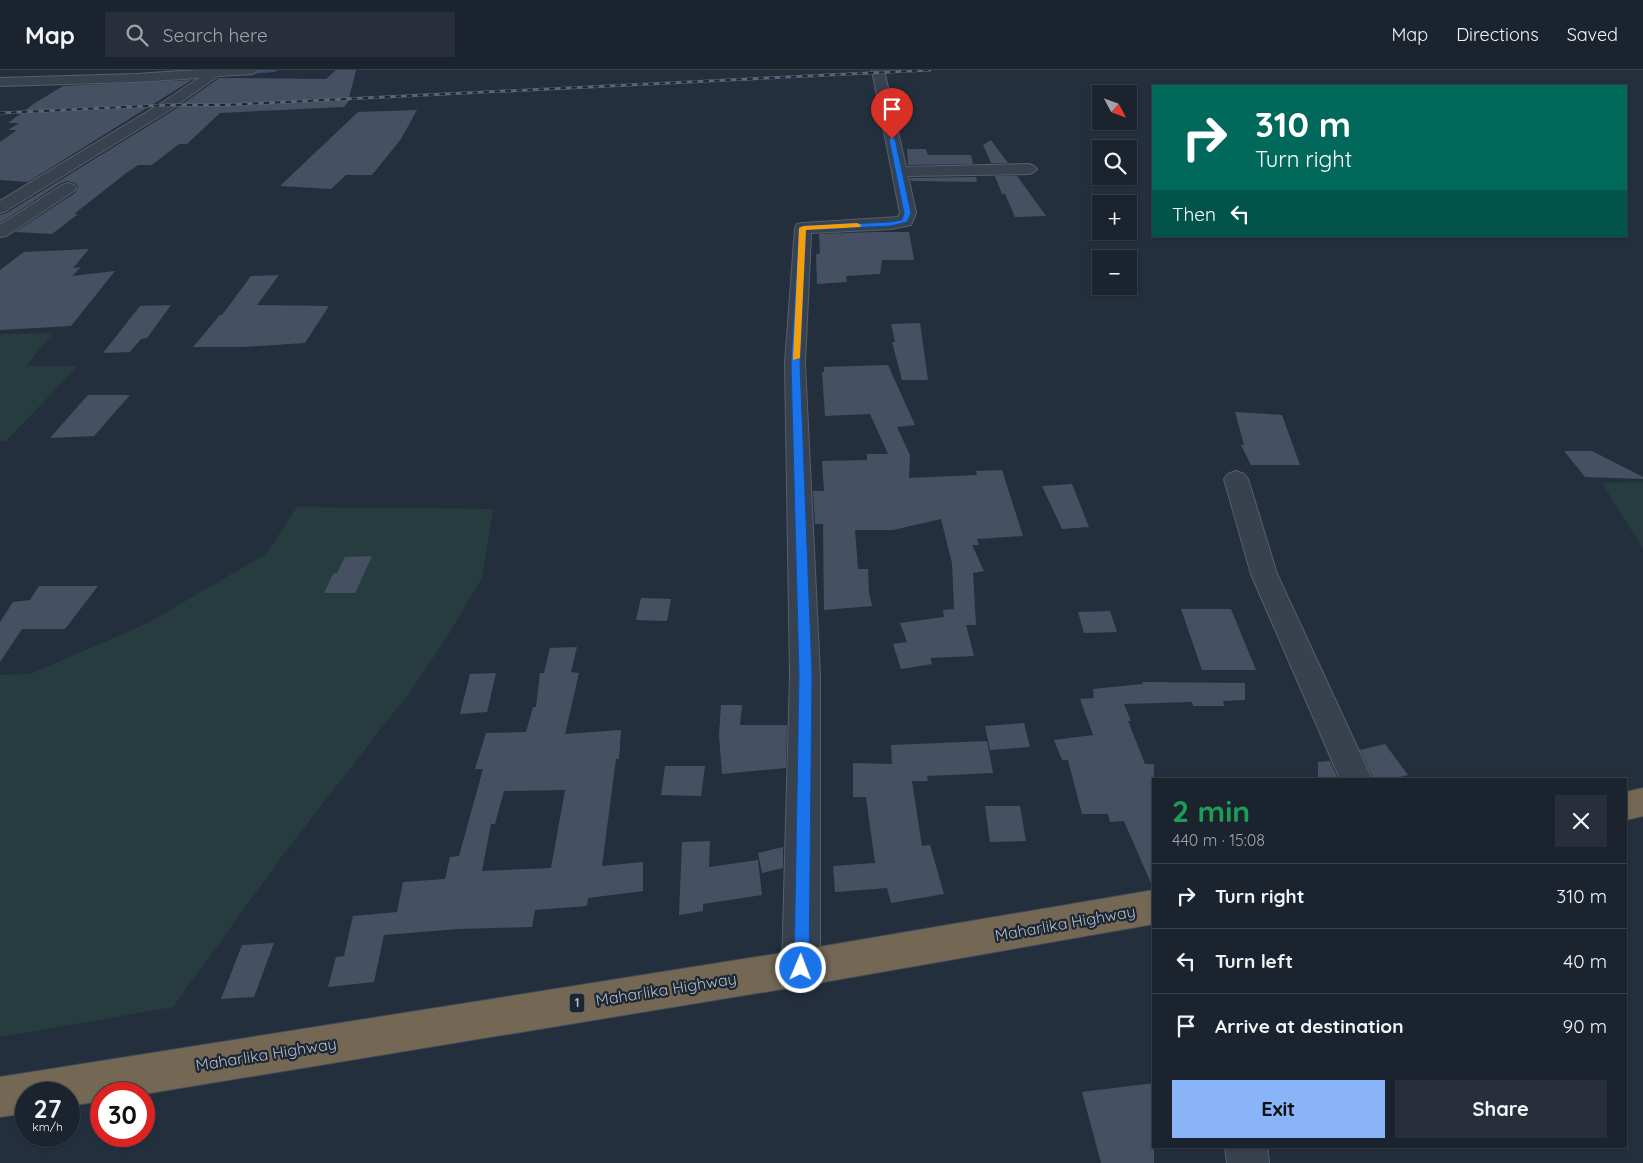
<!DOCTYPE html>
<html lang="en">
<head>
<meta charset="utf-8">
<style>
  :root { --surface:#1b232e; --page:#282f3a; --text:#f1f3f6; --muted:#a0a4aa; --line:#39404a; --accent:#8ab4f8 }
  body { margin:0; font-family:Quicksand,sans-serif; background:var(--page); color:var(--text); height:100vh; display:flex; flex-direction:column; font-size:19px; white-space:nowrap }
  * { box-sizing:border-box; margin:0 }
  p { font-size:16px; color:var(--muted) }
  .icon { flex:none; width:28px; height:28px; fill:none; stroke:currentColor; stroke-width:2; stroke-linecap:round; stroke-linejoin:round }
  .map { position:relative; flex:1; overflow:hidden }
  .sheet { position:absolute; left:1152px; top:708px; width:475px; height:370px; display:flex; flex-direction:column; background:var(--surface); border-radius:0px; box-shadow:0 1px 4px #0004,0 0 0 1px var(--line) }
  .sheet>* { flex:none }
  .banner { position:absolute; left:1152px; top:15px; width:475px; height:152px; border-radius:0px; box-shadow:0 1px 4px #0004,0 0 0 1px var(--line); background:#00695c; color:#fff; overflow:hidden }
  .needle { width:32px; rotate:131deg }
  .tools { position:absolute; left:1092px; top:15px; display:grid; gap:10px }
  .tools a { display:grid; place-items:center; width:45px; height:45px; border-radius:0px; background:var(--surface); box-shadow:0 1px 4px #0004,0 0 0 1px var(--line); font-size:25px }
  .speed { position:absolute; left:15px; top:1012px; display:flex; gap:10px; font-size:25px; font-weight:700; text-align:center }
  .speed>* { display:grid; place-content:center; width:65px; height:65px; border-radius:50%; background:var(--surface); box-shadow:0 1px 4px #0004,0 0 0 1px var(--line); line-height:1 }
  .speed small { font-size:12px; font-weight:400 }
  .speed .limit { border:8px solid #d22; background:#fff; color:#111 }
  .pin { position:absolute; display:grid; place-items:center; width:42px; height:42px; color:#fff; margin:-51px -21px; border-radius:50% 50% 50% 0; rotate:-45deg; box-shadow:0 0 5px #0007 }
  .pin .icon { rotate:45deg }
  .me { position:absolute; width:55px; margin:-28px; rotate:1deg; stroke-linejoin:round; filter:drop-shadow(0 0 4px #0008) }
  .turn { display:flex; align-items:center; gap:18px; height:105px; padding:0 20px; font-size:22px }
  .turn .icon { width:65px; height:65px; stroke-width:2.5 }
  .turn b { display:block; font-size:35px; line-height:42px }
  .then { display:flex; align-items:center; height:48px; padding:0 20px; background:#0003; gap:10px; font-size:19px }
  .round { display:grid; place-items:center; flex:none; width:52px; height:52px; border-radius:0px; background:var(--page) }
  .head { display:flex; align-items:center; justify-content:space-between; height:85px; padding:0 20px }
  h1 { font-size:30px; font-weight:800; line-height:38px; color:#1e9e55 }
  .button { display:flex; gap:10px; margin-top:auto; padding:10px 20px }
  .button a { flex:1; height:58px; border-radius:0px; background:var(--accent); color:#111; font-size:20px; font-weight:800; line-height:58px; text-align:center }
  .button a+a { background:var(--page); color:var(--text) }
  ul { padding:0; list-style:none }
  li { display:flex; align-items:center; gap:15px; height:65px; padding:0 20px; border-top:1px solid var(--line) }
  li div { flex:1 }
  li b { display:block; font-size:19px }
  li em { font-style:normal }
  header { display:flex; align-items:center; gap:30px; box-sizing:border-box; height:70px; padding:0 25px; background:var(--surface); border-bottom:1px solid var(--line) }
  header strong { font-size:24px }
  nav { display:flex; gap:28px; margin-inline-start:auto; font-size:18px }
  .search { width:350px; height:45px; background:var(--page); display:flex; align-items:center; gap:12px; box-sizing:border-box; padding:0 18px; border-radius:0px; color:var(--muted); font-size:19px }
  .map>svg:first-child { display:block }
  .green { fill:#263c3f }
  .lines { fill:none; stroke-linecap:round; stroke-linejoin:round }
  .stream { stroke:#394c67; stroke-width:4 }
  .building { fill:#455162; fill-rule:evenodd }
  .minor-casing { stroke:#565f6c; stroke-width:2 }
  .highway-casing { stroke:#434c59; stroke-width:2 }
  .minor { fill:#38414e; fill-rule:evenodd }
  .highway { fill:#746855; fill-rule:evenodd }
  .rail-casing { stroke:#5a6575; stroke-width:3 }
  .rail { stroke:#1d2633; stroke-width:2; stroke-dasharray:5.5; stroke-linecap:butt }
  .route { fill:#1a73e8; stroke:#114b97 }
  .slow { fill:#f59e0b }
  .labels { text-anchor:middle; stroke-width:4.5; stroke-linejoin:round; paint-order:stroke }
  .shield { fill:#1d2633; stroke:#878f9c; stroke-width:1 }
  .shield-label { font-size:12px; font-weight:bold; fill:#b4bcc9 }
  .near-street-label { font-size:16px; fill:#b4bcc9; stroke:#1d2633 }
</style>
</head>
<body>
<header>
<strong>Map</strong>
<div class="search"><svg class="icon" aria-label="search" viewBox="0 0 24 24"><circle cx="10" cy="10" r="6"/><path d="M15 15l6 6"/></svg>Search here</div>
<nav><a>Map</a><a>Directions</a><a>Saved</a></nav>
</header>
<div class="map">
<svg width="1643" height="1093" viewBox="0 0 1643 1093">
  <rect width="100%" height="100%" fill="#242f3e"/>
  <g class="green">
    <polygon points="53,263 26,296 78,296 6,371 0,371 0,264"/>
    <polygon points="1643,412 1643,479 1602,413"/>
    <polygon points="297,437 493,439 482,508 447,567 412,619 285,782 173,937 0,967 0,605 30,604 148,553 266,484"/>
  </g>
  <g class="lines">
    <polyline class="stream" points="247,2 275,0"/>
  </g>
  <g class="building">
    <polygon points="336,0 356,0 348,32 344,37 220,43 187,74 179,74 152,95 138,95 125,104 74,144 78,144 52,164 15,162 75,123 78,117 75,113 67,111 61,113 0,153 0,145 7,143 174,40 219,8 326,9"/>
    <polygon points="192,10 28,112 0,110 0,72 17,60 8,60 19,53 8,53 35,33 63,16"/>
    <polygon points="417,40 401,69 372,105 346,105 331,119 280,116 358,42"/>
    <polygon points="991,70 1008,93 991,93 983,75"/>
    <polygon points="907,79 926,79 928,85 971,85 973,94 908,95"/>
    <polygon points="995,106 1017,106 1046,146 1015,147 1005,124 1002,124"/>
    <polygon points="976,107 977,112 911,111 910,108"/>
    <polygon points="874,162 909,162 914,190 882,190 880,204 846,206 847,212 817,214 816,184 820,184 819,164"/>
    <polygon points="89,179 73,198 81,197 72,206 115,201 71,256 0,260 0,200 24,182"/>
    <polygon points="279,205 257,235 329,236 305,273 242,277 193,277 220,245 222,245 251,206"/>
    <polygon points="171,235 147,268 141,269 130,282 103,283 140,236"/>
    <polygon points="920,253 928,310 902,310 892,272 895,272 891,254"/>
    <polygon points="888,295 915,355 897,357 910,385 909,408 977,405 976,401 1002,400 1023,466 977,469 979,475 972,475 984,501 973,503 976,555 966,555 974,586 930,588 932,594 901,599 893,574 907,572 900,553 944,547 943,540 954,539 952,493 941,449 893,460 855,460 858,499 868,499 869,523 872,536 824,540 823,454 815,454 813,421 824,421 822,391 867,390 867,384 888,384 870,344 825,346 822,302 824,302 824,297"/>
    <polygon points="88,325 130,325 94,366 50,368"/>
    <polygon points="1235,342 1282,345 1300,395 1251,395 1241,375 1244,375"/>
    <polygon points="1564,381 1592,381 1643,407 1643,409 1585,407"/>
    <polygon points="1072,414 1089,457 1062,459 1042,416"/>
    <polygon points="372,486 355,523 324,523 333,504 337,503 345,487"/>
    <polygon points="39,516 98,516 65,559 22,559 0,592 0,552 13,532 30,530"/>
    <polygon points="641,528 671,529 667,551 636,550"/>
    <polygon points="1181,539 1231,539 1256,600 1202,600"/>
    <polygon points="1110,541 1117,562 1084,563 1078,542"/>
    <path d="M577 577 571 602 579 603 565 664 621 660 619 689H616L602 796 643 792V821L588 828 587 836 535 840 532 857 459 859 384 865 374 912 328 917 336 887 344 886 353 846 397 842 403 812 445 809 450 787 459 786 483 699H475L486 663 526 662 533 637H536L540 603H544L550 578ZM565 720 551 798 482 801 491 754H495L504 721Z"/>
    <polygon points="496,603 487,642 460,644 470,604"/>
    <polygon points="1142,612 1245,613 1245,630 1223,631 1224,636 1193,636 1192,632 1124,634 1131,651 1128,651 1145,694 1154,694 1153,818 1124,751 1110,752 1108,744 1082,744 1068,690 1062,690 1054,670 1093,665 1080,629 1094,628 1093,619 1143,614"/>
    <polygon points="721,635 742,635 740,655 787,655 786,698 722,704 719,665"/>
    <polygon points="1024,653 1030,677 990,680 985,656"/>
    <polygon points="987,671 993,703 927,706 928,711 912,711 922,776 930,775 944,824 891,833 887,818 835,822 833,796 875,793 866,727 853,727 853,693 892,694 891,675"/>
    <polygon points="1385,674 1408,705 1391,709 1374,709 1360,680"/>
    <polygon points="1330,691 1338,709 1318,709 1318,692"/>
    <polygon points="665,696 705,696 701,726 661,725"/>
    <polygon points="985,736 1020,736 1026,771 990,772"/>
    <polygon points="710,771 709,797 758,790 762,825 703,834 703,841 679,845 682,772"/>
    <polygon points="783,777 783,798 762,803 758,783"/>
    <polygon points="274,873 254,927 221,929 242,875"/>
    <polygon points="1154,1013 1154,1093 1101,1093 1082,1022"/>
  </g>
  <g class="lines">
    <defs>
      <g id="minor">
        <polygon points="197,0 259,0 253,4 218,6 173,38 6,141 0,143 0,131 163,32 199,8 136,12 0,16 0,8 136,4"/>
        <polygon points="872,0 884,0 906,97 1029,94 1034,96 1037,99 1034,102 1029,104 908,106 916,143 911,155 891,159 811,163 805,293 820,605 820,898 814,911 801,916 788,911 782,898 790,605 785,293 795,158 797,154 803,153 898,147 900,143"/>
        <polygon points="68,113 74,115 76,118 74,121 6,166 0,167 0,155 62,115"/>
        <polygon points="1236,401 1244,404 1248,409 1277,504 1372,709 1340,709 1251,504 1224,409 1228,404"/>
        <polygon points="1225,1076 1267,1076 1269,1093 1227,1093"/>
      </g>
      <g id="highway">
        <polygon points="1643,718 1643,746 1626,750 1626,722"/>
        <polygon points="1154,820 1154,854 801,916 144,1024 101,1024 101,1031 69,1036 69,1024 26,1024 26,1043 0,1047 0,1007 801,880"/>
      </g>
    </defs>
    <use href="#minor" class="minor-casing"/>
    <use href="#highway" class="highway-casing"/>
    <use href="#minor" class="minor"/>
    <use href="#highway" class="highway"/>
    <defs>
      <polyline id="rail" points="0,43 168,35 225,35 930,0"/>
    </defs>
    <use href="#rail" class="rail-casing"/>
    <use href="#rail" class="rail"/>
  </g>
  <polygon class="route" points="892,67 895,69 911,143 907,152 890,156 806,160 800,293 812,605 809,898 807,903 801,905 796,903 794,898 799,605 791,293 799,158 803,156 890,152 902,150 904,143 889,69"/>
  <polygon class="slow" points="857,153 861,155 860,157 806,160 800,288 793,290 799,158 803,156"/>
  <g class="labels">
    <rect class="shield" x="569.5" y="923.5" width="15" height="19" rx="4"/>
    <g class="shield-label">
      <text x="577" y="937">1</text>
    </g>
    <g class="near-street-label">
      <text transform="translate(1065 853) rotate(-10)" y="6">Maharlika Highway</text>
      <text transform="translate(666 919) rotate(-9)" y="6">Maharlika Highway</text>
      <text transform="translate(266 984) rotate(-9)" y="6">Maharlika Highway</text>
    </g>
  </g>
</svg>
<div class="tools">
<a><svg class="needle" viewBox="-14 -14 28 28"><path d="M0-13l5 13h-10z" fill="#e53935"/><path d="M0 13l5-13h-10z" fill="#a0a4aa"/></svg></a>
<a><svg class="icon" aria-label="search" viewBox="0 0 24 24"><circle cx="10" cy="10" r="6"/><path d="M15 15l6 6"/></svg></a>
<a>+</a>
<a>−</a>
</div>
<div class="speed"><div>27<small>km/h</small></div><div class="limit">30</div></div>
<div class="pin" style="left:892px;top:69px;background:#d93025"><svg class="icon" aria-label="arrive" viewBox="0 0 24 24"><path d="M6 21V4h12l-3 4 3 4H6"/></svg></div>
<svg class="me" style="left:801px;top:898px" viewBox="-20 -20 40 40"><circle r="17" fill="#1a73e8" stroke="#fff" stroke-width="3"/><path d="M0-11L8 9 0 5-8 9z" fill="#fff"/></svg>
<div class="banner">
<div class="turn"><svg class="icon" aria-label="right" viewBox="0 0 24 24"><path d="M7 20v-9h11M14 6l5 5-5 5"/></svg><div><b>310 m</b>Turn right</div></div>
<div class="then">Then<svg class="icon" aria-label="left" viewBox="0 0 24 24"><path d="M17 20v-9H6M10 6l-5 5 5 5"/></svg></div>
</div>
<section class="sheet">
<div class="head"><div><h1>2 min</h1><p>440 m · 15:08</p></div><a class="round"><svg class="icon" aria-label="close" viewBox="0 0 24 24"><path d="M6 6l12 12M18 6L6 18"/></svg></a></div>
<ul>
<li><svg class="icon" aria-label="right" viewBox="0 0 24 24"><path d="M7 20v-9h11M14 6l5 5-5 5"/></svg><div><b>Turn right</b></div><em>310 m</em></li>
<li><svg class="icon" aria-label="left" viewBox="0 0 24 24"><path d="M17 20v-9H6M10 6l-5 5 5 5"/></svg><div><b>Turn left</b></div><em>40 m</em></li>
<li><svg class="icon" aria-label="arrive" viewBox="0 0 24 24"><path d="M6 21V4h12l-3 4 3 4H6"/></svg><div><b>Arrive at destination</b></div><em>90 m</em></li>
</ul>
<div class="button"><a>Exit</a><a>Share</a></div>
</section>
</div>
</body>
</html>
